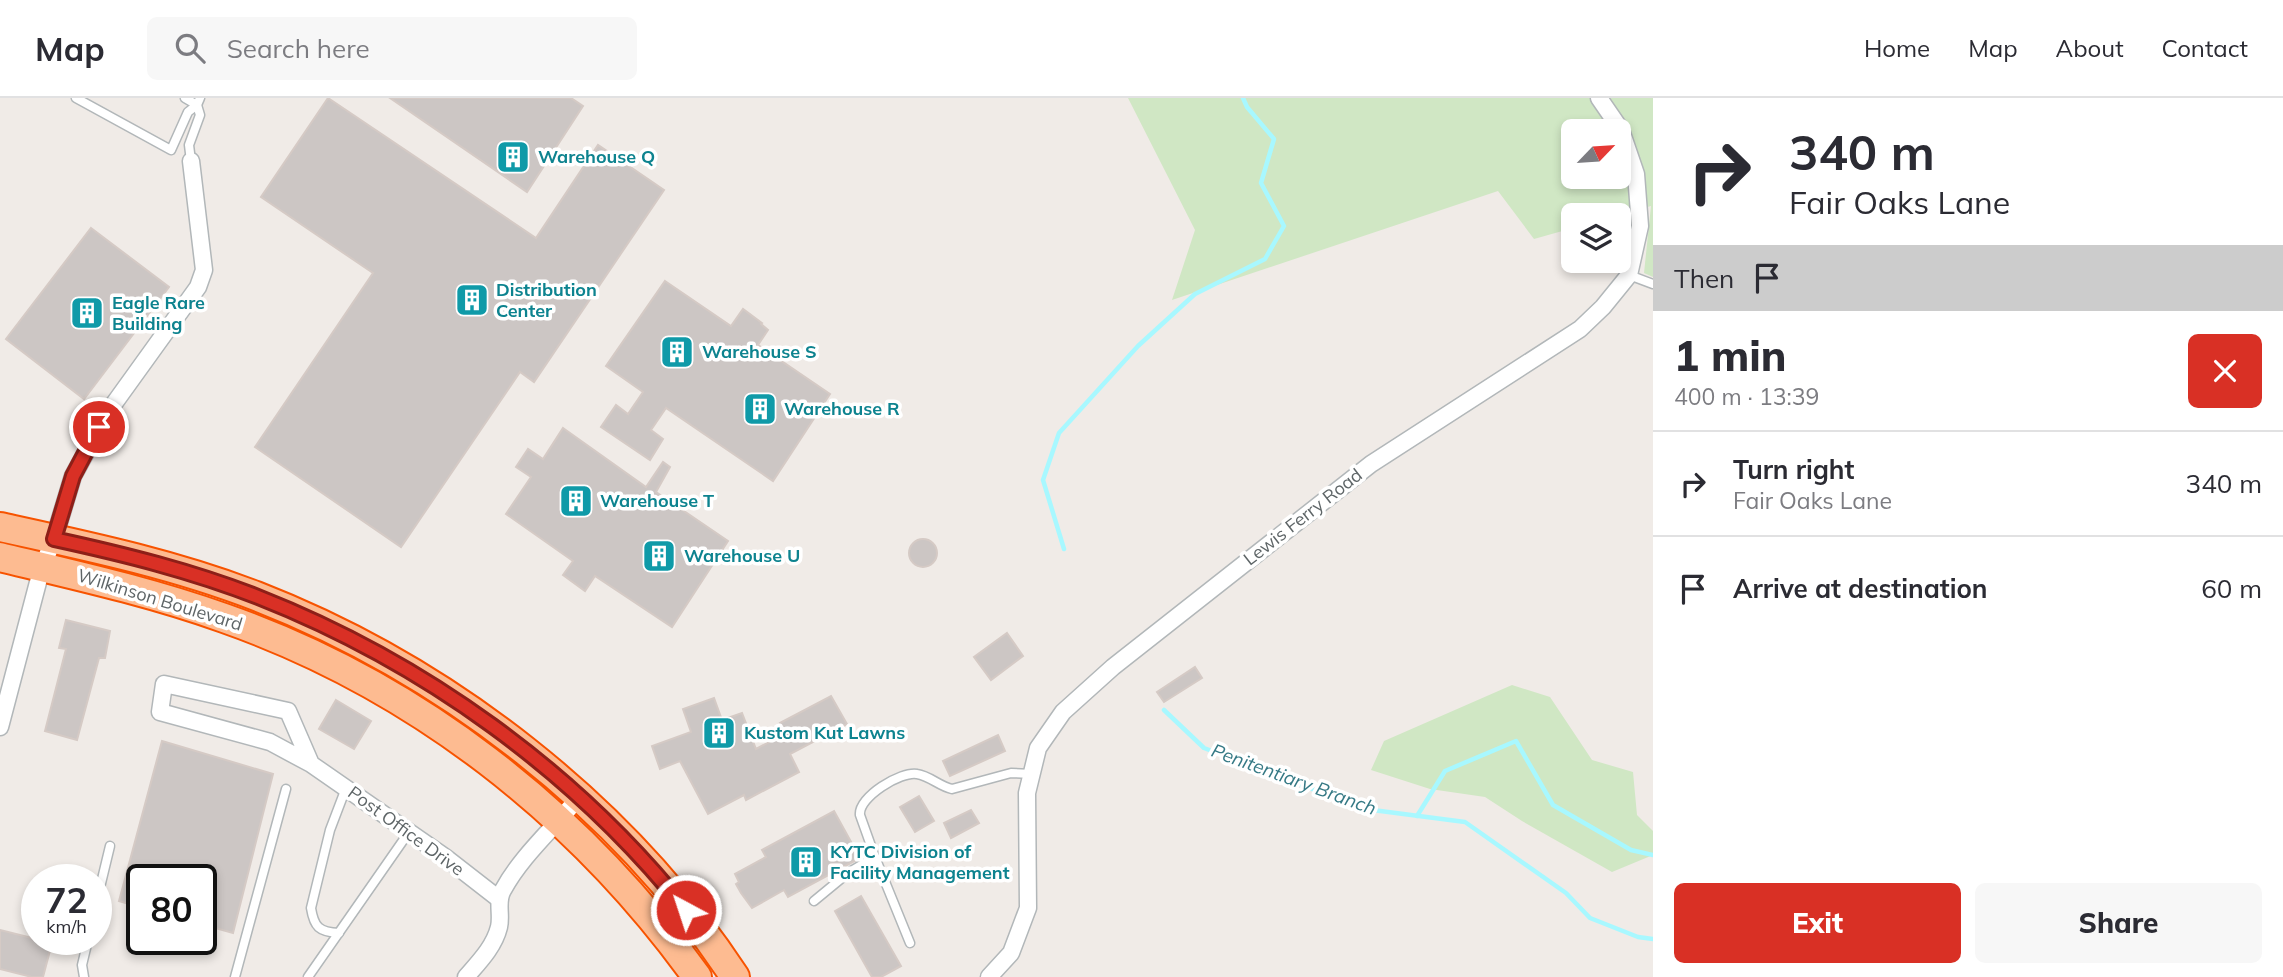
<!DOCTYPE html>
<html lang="en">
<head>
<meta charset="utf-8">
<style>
  :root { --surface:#fff; --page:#f7f7f7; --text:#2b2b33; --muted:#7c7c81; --line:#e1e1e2; --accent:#d93025 }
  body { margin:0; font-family:Mulish,sans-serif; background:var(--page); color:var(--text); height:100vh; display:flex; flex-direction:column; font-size:26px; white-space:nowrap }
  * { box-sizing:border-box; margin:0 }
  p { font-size:23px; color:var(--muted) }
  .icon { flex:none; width:38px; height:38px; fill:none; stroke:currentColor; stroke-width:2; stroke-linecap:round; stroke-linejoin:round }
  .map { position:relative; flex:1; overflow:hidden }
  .details { display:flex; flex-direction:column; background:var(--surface); width:630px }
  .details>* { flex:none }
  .guide { background:#fff; color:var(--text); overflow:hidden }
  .needle { width:46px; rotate:65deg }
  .tools { position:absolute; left:1561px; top:21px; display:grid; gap:14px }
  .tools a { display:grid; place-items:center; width:70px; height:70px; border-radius:10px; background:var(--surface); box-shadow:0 4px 10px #0003; font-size:35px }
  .speed { position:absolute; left:21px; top:766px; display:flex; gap:14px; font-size:35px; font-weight:700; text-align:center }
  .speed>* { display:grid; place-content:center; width:91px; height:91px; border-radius:50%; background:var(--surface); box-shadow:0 4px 10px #0003; line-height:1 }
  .speed small { font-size:18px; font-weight:400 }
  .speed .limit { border:4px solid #111; border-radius:10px; background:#fff; color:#111 }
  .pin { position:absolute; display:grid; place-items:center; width:60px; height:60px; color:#fff; margin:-30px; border:4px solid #fff; border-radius:50%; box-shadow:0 2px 7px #0007 }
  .me { position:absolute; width:77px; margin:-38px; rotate:320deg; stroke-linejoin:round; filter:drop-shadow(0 0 5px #0008) }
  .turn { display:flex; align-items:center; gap:24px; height:147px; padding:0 21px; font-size:32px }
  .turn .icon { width:91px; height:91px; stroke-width:2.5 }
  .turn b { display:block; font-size:49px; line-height:60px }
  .then { display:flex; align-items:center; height:66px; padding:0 21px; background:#0003; gap:14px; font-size:26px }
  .round { display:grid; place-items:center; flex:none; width:74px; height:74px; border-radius:10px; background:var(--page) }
  .summary { display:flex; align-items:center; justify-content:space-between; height:119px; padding:0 21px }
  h1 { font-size:42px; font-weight:800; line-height:52px }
  .action { display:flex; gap:14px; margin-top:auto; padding:14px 21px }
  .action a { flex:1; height:80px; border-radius:10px; background:var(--accent); color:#fff; font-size:28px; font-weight:800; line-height:80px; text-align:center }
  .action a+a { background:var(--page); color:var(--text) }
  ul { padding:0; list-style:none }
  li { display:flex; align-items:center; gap:21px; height:105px; padding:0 21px; border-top:2px solid var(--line) }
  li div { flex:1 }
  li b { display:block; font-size:26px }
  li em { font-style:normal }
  header { display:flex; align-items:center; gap:42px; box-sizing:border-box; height:98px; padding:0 35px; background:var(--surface); border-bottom:2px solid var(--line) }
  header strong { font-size:33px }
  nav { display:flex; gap:38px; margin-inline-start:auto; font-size:24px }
  .search { width:490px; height:63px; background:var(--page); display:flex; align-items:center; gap:18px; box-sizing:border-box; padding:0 24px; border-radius:10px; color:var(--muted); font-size:26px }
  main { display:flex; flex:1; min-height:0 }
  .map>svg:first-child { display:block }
  .green { fill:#d0e7c4; fill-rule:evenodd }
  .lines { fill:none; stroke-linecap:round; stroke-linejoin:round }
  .stream { stroke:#a8f8ff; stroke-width:4.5 }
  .building { fill:#ccc6c4; stroke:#d5cac5; stroke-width:2 }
  .lane-casing { stroke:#b2b7b9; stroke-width:11 }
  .street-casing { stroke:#b2b7b9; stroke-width:19 }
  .highway-casing { stroke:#f75300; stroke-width:32 }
  .lane { stroke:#fff; stroke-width:8 }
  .street { stroke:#fff; stroke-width:16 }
  .highway { stroke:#fdbb91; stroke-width:28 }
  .route-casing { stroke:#8d1f18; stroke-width:18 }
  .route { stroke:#d93025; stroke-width:12 }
  .labels { text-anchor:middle; stroke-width:7; stroke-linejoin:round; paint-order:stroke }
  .culture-label { font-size:18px; font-weight:bold; fill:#0d838f; stroke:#fff; text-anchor:start }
  .street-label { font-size:18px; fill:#5e6567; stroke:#fff }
  .water-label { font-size:19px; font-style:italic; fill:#357985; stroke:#fff }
</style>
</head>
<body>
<header>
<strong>Map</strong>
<div class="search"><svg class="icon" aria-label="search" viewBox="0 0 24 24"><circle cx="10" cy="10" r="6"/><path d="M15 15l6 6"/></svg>Search here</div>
<nav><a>Home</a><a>Map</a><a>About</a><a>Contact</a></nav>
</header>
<main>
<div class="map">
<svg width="1653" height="879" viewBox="0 0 1653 879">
  <rect width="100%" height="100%" fill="#f0ebe7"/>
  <g class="green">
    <path d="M1128 0H1653V179L1644 175 1651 108 1619 117H1573V130L1534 141 1498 93 1172 202 1195 132ZM1573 33H1619V79H1573Z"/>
    <polygon points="1512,587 1550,599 1592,662 1633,674 1637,717 1653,733 1653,757 1612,774 1522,723 1485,699 1430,691 1371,672 1384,643"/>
  </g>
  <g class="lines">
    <g class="stream">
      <polyline points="1064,451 1043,382 1059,335 1138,248 1195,196 1265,161 1284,128 1261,85 1274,41 1247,9 1243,0"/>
      <polyline points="1164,612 1204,650 1365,711 1465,724 1566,795 1590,820 1638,839 1653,841"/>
      <polyline points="1417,718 1445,673 1516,643 1553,707 1631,752 1653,757"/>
    </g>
  </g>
  <g class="building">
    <polygon points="328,0 536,140 598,47 664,92 534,284 520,274 401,449 255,349 373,175 261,99"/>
    <polygon points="390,0 571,0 583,8 527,94"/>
    <polygon points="91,130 169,189 84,301 6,241"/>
    <polygon points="665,183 731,228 743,211 762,225 761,226 768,232 758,247 830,296 773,383 666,310 651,332 663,341 650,362 601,329 616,307 628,316 643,294 606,268"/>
    <polygon points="563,330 646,389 663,364 670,369 656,394 728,443 672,529 595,478 585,493 563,477 573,463 506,416 531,379 516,369 528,351 543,361"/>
    <circle cx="923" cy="455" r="14"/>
    <polygon points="66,522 110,533 105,560 99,560 77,642 45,633 66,551 59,550"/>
    <polygon points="1007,535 1023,558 991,582 974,559"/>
    <polygon points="1195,569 1202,580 1164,604 1157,594"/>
    <polygon points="831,598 847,626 790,656 799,674 746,702 744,697 708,716 680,663 660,671 652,648 691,634 683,611 714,600 722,622 742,615 756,651 786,635 780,625"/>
    <polygon points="336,602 371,623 354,651 319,631"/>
    <polygon points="998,637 1005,653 950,678 943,663"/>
    <polygon points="162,643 273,676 233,835 201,826 201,782 142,782 142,810 119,803"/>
    <polygon points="919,698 934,723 915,734 900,709"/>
    <polygon points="971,712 979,725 951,740 944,725"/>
    <polygon points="834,713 860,760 788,799 784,792 752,810 741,795 736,786 739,784 735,776 766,759 762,752"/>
    <polygon points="861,798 901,868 881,879 872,879 835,813"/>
    <polygon points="0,832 52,845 43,879 32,879 0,871"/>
  </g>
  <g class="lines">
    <defs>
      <g id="lane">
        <polyline points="76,0 171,52 188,14 197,7 200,0"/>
        <polyline points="185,0 197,7 200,17 189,47 191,63"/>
        <polyline points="1629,177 1653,186"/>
        <polyline points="814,803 848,775 875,759"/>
        <polyline points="96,806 110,748"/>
        <path d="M339 835C319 834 314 829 311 810L330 732 346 690"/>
        <path d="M910 845 875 759 860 717C858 699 901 673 917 676 930 678 939 688 952 691L1011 675 1032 676"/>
        <polyline points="84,879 82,867 88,842"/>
        <polyline points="235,879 286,691"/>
        <polyline points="308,879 409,734"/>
      </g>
      <g id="street">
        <polyline points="0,629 42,469 54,441 73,378 108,314 198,189 204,172 191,63"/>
        <polyline points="311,666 288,613 164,586 160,614 270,644 311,666 445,759 499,801"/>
        <path d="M466 879C479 864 494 849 499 829 502 817 496 803 503 792 522 757 554 730 579 699"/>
        <polyline points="989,879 1011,855 1028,810 1027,695 1038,650 1063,614 1113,569 1371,366 1580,231 1603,209 1629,177 1640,128 1636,76 1621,32 1599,0"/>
      </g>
      <g id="highway">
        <path d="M0 429C87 448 173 466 256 498 446 572 623 709 735 879"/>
        <path d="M0 459C75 477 151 494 224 520 415 587 579 715 697 879"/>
      </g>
    </defs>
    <use href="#lane" class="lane-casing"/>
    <use href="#street" class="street-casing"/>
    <use href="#highway" class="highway-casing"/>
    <use href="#lane" class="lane"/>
    <use href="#street" class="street"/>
    <use href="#highway" class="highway"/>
  </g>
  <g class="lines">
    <defs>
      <path id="route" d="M99 329 73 378 54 441C123 456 192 473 258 499 423 564 575 673 686 812"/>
    </defs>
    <use href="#route" class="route-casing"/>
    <use href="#route" class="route"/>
  </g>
  <defs>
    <symbol id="building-square" viewBox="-11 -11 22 22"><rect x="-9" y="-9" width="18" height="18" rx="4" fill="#0f9aa8" stroke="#fff"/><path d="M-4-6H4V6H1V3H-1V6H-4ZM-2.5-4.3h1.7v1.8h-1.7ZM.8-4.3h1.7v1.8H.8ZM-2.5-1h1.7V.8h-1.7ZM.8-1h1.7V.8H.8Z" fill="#fff"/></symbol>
  </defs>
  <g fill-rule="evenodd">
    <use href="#building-square" x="494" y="40" width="38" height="38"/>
    <use href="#building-square" x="453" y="183" width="38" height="38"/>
    <use href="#building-square" x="68" y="196" width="38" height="38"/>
    <use href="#building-square" x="658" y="235" width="38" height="38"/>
    <use href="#building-square" x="741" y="292" width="38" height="38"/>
    <use href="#building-square" x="557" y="384" width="38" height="38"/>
    <use href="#building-square" x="640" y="439" width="38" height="38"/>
    <use href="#building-square" x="700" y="616" width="38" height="38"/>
    <use href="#building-square" x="787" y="745" width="38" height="38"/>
  </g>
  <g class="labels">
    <g class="culture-label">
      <text x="538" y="65">Warehouse Q</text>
      <text x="496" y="198">Distribution<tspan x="496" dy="21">Center</tspan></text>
      <text x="112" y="211">Eagle Rare<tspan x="112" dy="21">Building</tspan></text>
      <text x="702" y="260">Warehouse S</text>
      <text x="784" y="317">Warehouse R</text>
      <text x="600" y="409">Warehouse T</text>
      <text x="684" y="464">Warehouse U</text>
      <text x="744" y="641">Kustom Kut Lawns</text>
      <text x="830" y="760">KYTC Division of<tspan x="830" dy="21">Facility Management</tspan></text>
    </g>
    <g class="street-label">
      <text transform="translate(1303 419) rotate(-38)" y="6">Lewis Ferry Road</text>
      <text transform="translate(160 502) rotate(17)" y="6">Wilkinson Boulevard</text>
      <text transform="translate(406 733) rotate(36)" y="6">Post Office Drive</text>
    </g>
    <g class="water-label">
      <text transform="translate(1294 681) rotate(20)" y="7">Penitentiary Branch</text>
    </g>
  </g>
</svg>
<div class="tools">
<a><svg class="needle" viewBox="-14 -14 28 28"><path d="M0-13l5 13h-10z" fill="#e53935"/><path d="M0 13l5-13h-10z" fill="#7c7c81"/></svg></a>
<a><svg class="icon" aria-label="layers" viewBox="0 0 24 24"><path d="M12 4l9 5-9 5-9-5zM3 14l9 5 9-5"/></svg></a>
</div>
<div class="speed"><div>72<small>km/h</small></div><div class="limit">80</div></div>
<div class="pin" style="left:99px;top:329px;background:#d93025"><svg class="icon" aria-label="arrive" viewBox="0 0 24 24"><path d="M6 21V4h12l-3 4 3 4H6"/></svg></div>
<svg class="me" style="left:686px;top:812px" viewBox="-20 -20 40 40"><circle r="17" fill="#d93025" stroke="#fff" stroke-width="3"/><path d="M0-11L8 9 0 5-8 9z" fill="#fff"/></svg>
</div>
<section class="details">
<div class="guide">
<div class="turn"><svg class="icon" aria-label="right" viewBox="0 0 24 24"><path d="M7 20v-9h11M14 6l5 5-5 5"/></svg><div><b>340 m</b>Fair Oaks Lane</div></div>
<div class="then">Then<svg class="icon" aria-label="arrive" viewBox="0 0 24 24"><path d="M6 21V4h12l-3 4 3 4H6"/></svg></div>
</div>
<div class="summary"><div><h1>1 min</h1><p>400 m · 13:39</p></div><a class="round" style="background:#d93025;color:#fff"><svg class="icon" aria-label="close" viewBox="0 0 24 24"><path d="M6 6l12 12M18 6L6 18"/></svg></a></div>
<ul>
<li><svg class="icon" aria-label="right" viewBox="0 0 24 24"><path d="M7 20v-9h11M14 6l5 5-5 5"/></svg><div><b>Turn right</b><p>Fair Oaks Lane</p></div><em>340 m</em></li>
<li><svg class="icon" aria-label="arrive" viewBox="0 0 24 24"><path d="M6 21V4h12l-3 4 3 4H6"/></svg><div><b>Arrive at destination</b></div><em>60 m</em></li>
</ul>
<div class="action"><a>Exit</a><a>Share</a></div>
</section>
</main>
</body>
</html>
